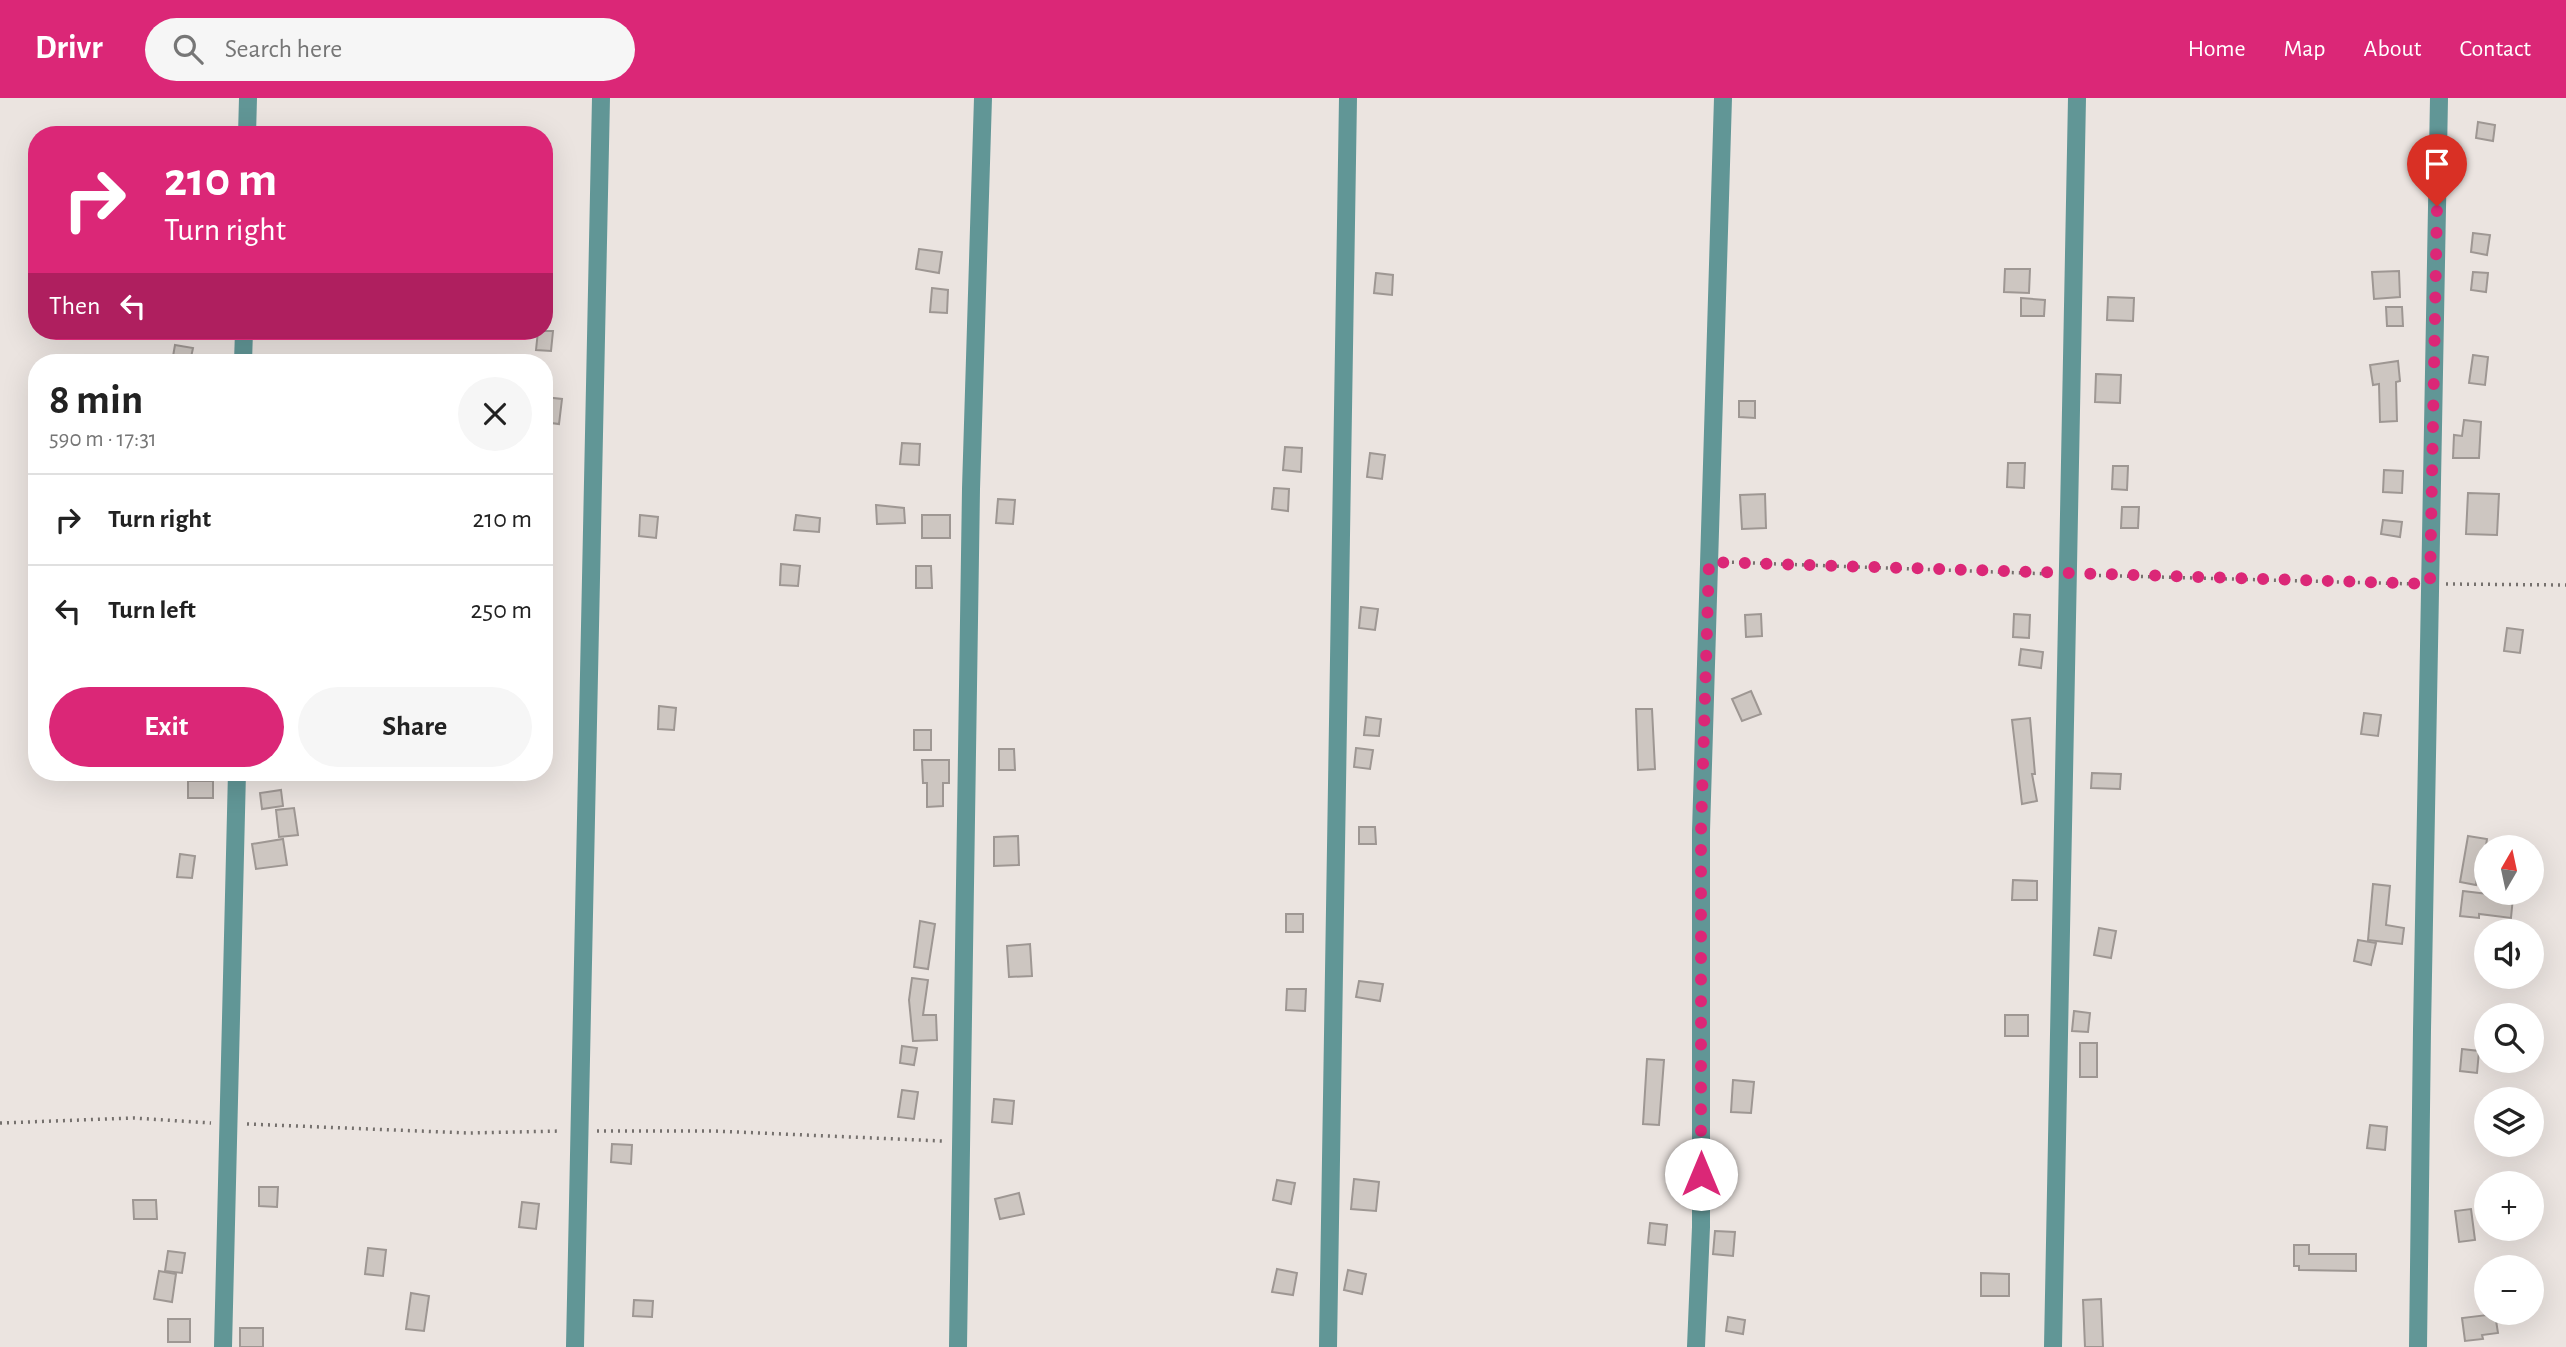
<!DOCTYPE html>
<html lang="en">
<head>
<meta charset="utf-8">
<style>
  :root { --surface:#fff; --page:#f6f6f6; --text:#222; --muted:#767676; --line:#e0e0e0; --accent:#db2777 }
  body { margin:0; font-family:"Alegreya Sans",sans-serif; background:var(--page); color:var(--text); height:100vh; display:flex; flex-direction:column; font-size:26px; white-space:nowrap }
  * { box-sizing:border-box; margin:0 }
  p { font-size:23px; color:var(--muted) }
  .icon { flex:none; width:38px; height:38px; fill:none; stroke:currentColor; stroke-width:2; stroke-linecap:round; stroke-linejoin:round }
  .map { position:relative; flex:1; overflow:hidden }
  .sheet { position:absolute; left:28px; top:256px; width:525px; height:427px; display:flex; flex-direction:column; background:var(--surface); border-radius:28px; box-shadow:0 7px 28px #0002 }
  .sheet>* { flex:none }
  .guide { position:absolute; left:28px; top:28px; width:525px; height:214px; border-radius:28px; box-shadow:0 7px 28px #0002; background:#db2777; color:#fff; overflow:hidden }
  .needle { width:46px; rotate:9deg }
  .tools { position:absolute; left:2474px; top:737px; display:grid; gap:14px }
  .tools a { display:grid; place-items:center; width:70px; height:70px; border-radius:50%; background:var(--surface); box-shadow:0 7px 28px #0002; font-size:35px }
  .pin { position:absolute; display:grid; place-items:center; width:60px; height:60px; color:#fff; margin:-72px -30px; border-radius:50% 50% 50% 0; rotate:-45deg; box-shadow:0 0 7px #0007 }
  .pin .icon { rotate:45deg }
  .me { position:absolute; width:77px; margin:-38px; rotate:0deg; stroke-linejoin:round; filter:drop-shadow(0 0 5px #0008) }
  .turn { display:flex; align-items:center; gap:24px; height:147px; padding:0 21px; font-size:32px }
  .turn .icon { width:91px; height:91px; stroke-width:2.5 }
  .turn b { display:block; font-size:49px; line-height:60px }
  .then { display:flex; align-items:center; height:66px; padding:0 21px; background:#0003; gap:14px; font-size:26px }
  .round { display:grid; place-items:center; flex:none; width:74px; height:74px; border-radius:37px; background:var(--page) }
  .headline { display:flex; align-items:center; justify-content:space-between; height:119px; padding:0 21px }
  h1 { font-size:42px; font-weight:600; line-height:52px }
  .primary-button { display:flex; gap:14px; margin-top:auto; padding:14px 21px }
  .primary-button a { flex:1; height:80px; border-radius:42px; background:var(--accent); color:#fff; font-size:28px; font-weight:600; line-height:80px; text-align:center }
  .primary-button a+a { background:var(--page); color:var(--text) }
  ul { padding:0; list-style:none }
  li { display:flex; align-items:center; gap:21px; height:91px; padding:0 21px; border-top:2px solid var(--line) }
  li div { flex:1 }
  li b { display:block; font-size:26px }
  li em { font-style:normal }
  header { display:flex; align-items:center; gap:42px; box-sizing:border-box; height:98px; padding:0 35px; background:var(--accent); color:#fff }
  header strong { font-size:33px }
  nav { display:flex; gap:38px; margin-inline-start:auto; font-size:24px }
  .search { width:490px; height:63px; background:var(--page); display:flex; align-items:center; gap:18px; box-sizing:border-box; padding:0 24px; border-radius:38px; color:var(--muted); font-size:26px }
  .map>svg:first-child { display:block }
  .building { fill:#cdc6c1; stroke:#9e9793; stroke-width:2 }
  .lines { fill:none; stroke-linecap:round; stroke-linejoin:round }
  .path { stroke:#75706d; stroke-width:3.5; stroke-dasharray:2 5; stroke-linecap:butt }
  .minor { stroke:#619696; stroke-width:18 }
  .tertiary { stroke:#619696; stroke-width:18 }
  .route { stroke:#db2777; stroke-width:12; stroke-dasharray:0 21.6 }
</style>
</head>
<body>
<header>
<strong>Drivr</strong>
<div class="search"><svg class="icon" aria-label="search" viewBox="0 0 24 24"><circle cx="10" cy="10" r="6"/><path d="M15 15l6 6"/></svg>Search here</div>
<nav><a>Home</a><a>Map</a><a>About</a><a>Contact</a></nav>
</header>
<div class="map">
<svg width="2566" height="1249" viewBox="0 0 2566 1249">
  <rect width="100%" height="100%" fill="#ebe4e0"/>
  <g class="building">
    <polygon points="2478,24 2495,27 2493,43 2476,40"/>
    <polygon points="2473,135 2490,137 2487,157 2471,154"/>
    <polygon points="919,151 942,154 939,175 916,171"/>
    <polygon points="2005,171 2030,171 2029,195 2004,194"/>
    <polygon points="2399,173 2400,199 2374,201 2372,174"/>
    <polygon points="2473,174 2488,175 2486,194 2471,192"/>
    <polygon points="1376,175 1393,177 1392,197 1374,195"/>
    <polygon points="932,190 948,192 947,215 930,214"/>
    <polygon points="2108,199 2134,200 2133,223 2107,222"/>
    <polygon points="2021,200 2045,202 2044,218 2021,218"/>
    <polygon points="2386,209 2402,209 2403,228 2387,228"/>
    <polygon points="538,233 553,233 551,253 536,252"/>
    <polygon points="175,247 193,250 190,264 172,264"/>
    <polygon points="2473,257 2488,259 2485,287 2469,285"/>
    <polygon points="2398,263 2400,283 2396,284 2397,323 2380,324 2379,286 2373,287 2370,267"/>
    <polygon points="2096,276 2121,277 2120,305 2095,304"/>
    <polygon points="544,299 562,301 559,326 544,324"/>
    <polygon points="1739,303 1755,303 1755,320 1739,319"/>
    <polygon points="2464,322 2481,324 2479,360 2453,360 2454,337 2462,338"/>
    <polygon points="902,345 920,346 919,367 900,366"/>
    <polygon points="1285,349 1302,350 1301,374 1283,372"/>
    <polygon points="1370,355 1385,357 1382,381 1367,379"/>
    <polygon points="2008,365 2025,365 2024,390 2007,389"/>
    <polygon points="2113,368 2128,368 2127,392 2112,391"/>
    <polygon points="2384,372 2403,373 2402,395 2383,394"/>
    <polygon points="1274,390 1289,391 1288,413 1272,411"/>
    <polygon points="2468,395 2499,396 2497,437 2466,436"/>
    <polygon points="1765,396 1766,430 1742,431 1740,397"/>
    <polygon points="998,401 1015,402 1013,426 996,425"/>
    <polygon points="876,407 904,410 905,425 877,426"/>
    <polygon points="2122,409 2139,409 2138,430 2121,430"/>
    <polygon points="640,417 658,419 656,440 639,438"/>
    <polygon points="796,417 820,420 819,434 794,432"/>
    <rect x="922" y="417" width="28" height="23"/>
    <polygon points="2383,422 2402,424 2400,439 2381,436"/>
    <polygon points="781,466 800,468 798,488 780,487"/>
    <polygon points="916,468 931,468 932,490 916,490"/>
    <polygon points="1361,509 1378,511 1375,532 1359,530"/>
    <polygon points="1761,516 1762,538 1746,539 1745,517"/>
    <polygon points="2014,516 2030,517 2029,540 2013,539"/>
    <polygon points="2507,530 2523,532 2520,555 2504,553"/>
    <polygon points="2021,551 2043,554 2041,570 2019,567"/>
    <polygon points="1751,593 1761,616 1742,623 1732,601"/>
    <polygon points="659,608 676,610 674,632 658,631"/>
    <polygon points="1636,611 1652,611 1655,671 1638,672"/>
    <polygon points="2364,615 2381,617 2378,638 2361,636"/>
    <polygon points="1366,619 1381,621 1379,638 1364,637"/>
    <polygon points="2030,620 2035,676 2032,676 2037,703 2022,706 2012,622"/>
    <rect x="914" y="632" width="17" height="20"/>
    <polygon points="1356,650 1373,652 1370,671 1354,669"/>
    <polygon points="999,651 1014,651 1015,672 999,672"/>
    <polygon points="922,662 949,662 949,685 943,685 943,708 927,709 927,685 923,685"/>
    <polygon points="2092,675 2121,676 2120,691 2091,690"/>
    <rect x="188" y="683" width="25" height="17"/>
    <polygon points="281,692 283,708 262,711 260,695"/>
    <polygon points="294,710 298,737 279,739 276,712"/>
    <polygon points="1359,729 1375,729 1376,746 1359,746"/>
    <polygon points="1018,738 1019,767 994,768 994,739"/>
    <polygon points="2468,738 2487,741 2484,761 2480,760 2476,787 2460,784"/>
    <polygon points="283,741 287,767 256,771 252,746"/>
    <polygon points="180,756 195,758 192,780 177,779"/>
    <polygon points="2013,782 2037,783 2037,802 2012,802"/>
    <polygon points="2373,786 2390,788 2386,827 2404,830 2402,846 2368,842"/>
    <polygon points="2463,793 2513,799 2511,820 2479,816 2479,820 2460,818"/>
    <rect x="1286" y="816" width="17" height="18"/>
    <polygon points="920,823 935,826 928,871 914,869"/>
    <polygon points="2099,830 2116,833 2111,860 2094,857"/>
    <polygon points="2358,842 2376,845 2371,867 2354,863"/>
    <polygon points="1030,846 1032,878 1009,879 1007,848"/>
    <polygon points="912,880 928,882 923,917 936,917 937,942 913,943 909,902"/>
    <polygon points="1359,883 1383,886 1380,903 1356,899"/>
    <polygon points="1287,891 1306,891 1305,913 1286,912"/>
    <polygon points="2074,913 2090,915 2088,934 2072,933"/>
    <rect x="2005" y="917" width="23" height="21"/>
    <rect x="2080" y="945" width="17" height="34"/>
    <polygon points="902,948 917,950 914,967 900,965"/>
    <polygon points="2462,951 2479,953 2477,975 2460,973"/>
    <polygon points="1647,961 1664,962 1659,1027 1643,1026"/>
    <polygon points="1733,982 1754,984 1751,1015 1731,1014"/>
    <polygon points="902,992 918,994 914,1021 898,1019"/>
    <polygon points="994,1001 1014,1003 1012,1026 992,1024"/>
    <polygon points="2370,1027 2387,1029 2385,1052 2367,1050"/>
    <polygon points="612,1046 632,1047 631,1066 611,1064"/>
    <polygon points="1354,1081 1379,1084 1376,1113 1351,1111"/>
    <polygon points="1277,1082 1295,1085 1291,1106 1273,1102"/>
    <polygon points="259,1089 278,1089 277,1109 259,1108"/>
    <polygon points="1019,1095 1024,1116 1000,1121 995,1101"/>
    <polygon points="133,1102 156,1102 157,1121 134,1121"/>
    <polygon points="522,1104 539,1106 536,1131 519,1129"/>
    <polygon points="2471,1111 2475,1142 2459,1144 2455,1113"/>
    <polygon points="1650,1125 1667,1127 1665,1147 1648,1145"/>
    <polygon points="1715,1133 1735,1134 1733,1158 1713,1156"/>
    <polygon points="2294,1147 2309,1147 2309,1156 2356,1156 2356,1173 2299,1172 2299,1168 2294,1168"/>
    <polygon points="368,1150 386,1152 383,1178 365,1176"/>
    <polygon points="168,1153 185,1155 182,1175 165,1173"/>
    <polygon points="1277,1171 1297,1175 1293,1197 1272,1194"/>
    <polygon points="1348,1172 1366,1176 1362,1196 1344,1192"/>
    <polygon points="159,1173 176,1176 172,1204 154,1201"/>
    <polygon points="1981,1175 2009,1176 2009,1198 1981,1198"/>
    <polygon points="411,1195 429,1198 424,1233 406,1231"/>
    <polygon points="2101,1201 2103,1249 2085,1249 2083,1202"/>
    <polygon points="634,1202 653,1203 652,1219 633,1218"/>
    <polygon points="2495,1216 2498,1235 2482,1237 2483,1241 2465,1243 2462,1220"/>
    <polygon points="1728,1219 1745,1222 1743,1236 1726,1233"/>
    <rect x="168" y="1221" width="22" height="23"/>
    <rect x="240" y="1230" width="23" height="19"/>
  </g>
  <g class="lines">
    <g class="path">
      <polyline points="1725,464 2050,476"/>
      <polyline points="2085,477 2414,486"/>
      <polyline points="2446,486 2566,487"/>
      <polyline points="0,1025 134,1020 211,1025"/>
      <polyline points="247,1026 468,1035 561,1033"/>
      <polyline points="597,1033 714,1033 942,1043"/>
    </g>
    <g class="minor">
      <polyline points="247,37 248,0"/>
      <polyline points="243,264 244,233"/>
      <polyline points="223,1249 237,674"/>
      <polyline points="958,1249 971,391 983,0"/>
      <polyline points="1328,1249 1348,0"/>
      <polyline points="1696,1249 1701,1129 1701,733 1723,0"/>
      <polyline points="2053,1249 2077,0"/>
      <polyline points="2418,1249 2422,932 2439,0"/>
    </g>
    <polyline class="tertiary" points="575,1249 601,0"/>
  </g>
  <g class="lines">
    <polyline class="route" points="1701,1076 1701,733 1709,464 2430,486 2437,108"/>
  </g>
</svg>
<div class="tools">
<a><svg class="needle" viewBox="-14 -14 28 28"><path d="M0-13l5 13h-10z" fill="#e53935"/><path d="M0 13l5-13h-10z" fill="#767676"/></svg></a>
<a><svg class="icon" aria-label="sound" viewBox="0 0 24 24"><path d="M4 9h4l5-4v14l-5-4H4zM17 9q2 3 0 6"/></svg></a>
<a><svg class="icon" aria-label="search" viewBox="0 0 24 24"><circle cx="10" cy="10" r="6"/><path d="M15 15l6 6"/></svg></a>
<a><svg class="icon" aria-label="layers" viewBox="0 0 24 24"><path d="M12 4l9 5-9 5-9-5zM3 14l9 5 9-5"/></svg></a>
<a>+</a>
<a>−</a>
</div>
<div class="pin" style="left:2437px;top:108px;background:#d93025"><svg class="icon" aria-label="arrive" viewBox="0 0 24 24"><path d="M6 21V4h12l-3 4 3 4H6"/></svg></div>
<svg class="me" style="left:1701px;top:1076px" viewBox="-20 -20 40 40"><circle r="19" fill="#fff"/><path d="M0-13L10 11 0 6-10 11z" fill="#db2777"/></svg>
<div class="guide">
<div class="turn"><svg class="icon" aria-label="right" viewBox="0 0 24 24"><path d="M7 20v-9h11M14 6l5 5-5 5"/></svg><div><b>210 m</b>Turn right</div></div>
<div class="then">Then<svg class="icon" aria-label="left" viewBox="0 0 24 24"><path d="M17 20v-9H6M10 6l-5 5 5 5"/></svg></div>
</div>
<section class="sheet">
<div class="headline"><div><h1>8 min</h1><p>590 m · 17:31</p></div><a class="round"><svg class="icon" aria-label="close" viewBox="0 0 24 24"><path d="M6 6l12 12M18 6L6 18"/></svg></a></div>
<ul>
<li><svg class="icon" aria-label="right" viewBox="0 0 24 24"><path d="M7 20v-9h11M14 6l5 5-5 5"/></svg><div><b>Turn right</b></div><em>210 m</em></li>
<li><svg class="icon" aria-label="left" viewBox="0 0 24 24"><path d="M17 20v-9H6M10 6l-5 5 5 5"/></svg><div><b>Turn left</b></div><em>250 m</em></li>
</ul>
<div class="primary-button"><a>Exit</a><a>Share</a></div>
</section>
</div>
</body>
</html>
